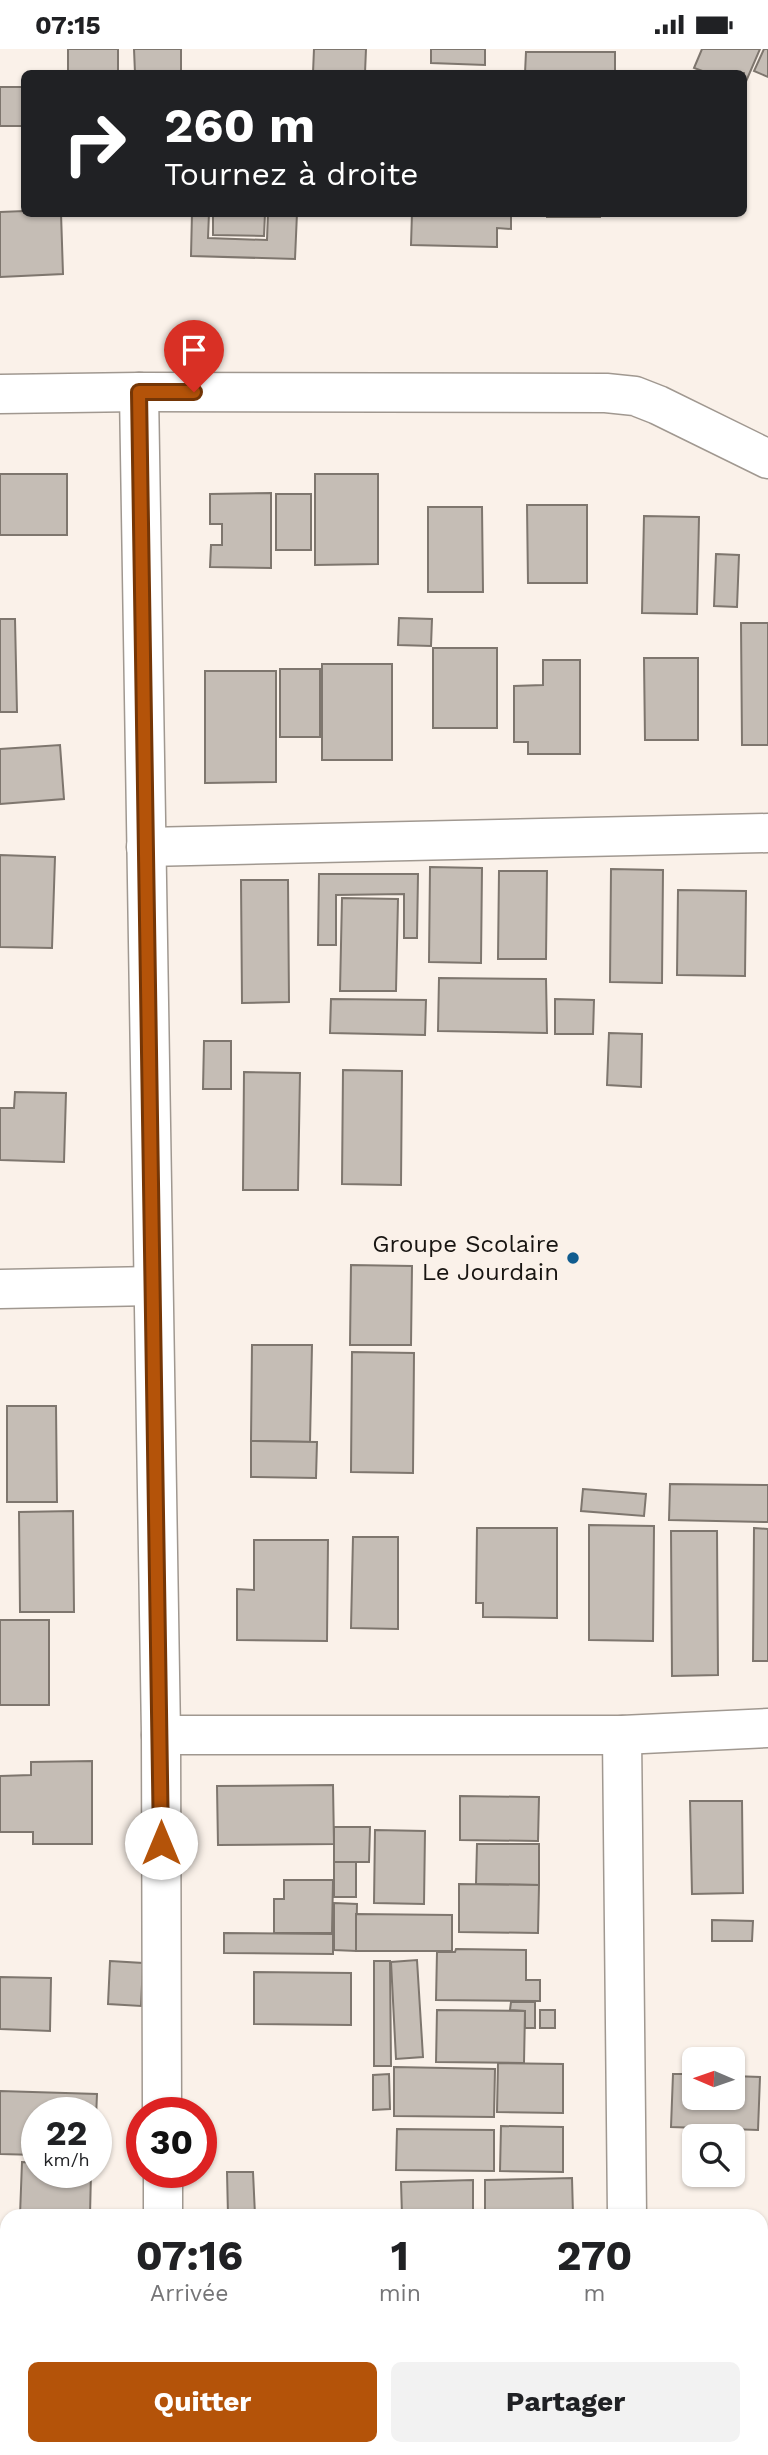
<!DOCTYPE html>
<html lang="fr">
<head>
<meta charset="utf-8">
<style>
  :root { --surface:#fff; --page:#f2f2f2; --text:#202124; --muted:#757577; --accent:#b45309 }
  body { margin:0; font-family:"Work Sans",sans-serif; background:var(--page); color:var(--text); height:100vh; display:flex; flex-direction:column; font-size:26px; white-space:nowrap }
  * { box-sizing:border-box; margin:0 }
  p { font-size:23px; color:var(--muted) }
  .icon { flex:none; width:38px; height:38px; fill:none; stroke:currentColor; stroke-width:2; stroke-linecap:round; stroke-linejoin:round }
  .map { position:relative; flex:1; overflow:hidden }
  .details { position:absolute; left:0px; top:2160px; width:768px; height:247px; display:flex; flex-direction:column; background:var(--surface); border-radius:21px 21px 0 0; box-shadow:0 2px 5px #0004 }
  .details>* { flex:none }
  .guide { position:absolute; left:21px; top:21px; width:726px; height:147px; border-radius:10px; box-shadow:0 2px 5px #0004; background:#202124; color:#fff; overflow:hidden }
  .needle { width:46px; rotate:272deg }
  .buttons { position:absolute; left:682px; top:1998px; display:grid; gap:14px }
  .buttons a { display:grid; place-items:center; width:63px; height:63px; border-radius:10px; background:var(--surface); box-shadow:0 2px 5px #0004; font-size:35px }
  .speed { position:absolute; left:21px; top:2048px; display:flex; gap:14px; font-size:35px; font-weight:700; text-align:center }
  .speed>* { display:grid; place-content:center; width:91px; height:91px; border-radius:50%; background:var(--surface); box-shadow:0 2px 5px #0004; line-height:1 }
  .speed small { font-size:18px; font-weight:400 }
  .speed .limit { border:10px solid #d22; background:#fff; color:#111 }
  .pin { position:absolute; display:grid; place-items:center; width:60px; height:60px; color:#fff; margin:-72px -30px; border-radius:50% 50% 50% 0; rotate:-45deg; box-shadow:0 0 7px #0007 }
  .pin .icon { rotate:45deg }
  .me { position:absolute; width:77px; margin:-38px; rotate:0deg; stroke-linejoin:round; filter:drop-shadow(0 0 5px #0008) }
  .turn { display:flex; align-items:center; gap:24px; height:147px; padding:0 28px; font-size:32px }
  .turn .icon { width:91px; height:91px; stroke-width:2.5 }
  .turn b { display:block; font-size:49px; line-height:60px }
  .eta { display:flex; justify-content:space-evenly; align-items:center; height:119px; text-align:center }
  .eta b { font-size:42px; font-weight:700; line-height:49px }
  .button { display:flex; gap:14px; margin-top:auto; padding:14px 28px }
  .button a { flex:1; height:80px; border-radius:10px; background:var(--accent); color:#fff; font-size:28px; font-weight:700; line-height:80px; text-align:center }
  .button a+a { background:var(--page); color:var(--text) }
  .status { display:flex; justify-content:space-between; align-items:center; height:49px; padding:0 35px; background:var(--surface); direction:ltr }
  .status svg { height:19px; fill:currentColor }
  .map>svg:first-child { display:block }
  .building { fill:#c5bdb5; stroke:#7e766e; stroke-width:2 }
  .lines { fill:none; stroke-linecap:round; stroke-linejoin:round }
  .minor-casing { stroke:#a09890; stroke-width:41 }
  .minor { stroke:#fff; stroke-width:38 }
  .route-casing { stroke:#753606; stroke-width:18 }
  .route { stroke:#b45309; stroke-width:12 }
  .poi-dot { fill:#105c8f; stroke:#faf1e9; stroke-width:2.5 }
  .labels { text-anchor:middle; stroke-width:6; stroke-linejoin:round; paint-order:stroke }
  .poi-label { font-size:24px; fill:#181512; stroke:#faf1e9; text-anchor:end }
</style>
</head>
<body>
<div class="status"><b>07:15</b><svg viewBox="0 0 49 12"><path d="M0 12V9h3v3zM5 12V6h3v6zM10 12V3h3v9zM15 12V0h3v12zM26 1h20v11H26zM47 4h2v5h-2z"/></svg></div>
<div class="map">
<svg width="768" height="2406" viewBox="0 0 768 2406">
  <rect width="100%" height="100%" fill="#faf1e9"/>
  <g class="building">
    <rect x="68" y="0" width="50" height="24"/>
    <polygon points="134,0 181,0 181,24 135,24"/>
    <polygon points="314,0 366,0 365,24 313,24"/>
    <polygon points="431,0 485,0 485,16 431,14"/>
    <polygon points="702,0 760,0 744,37 744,24 708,24 694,19"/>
    <polygon points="764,0 768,0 768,28 754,22"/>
    <polygon points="526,3 615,3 615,24 525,24"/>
    <rect x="0" y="38" width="24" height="39"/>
    <polygon points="24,162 24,164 61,164 63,225 0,228 0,163"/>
    <polygon points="192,164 209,164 208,189 267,191 268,164 297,164 295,210 191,207"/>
    <polygon points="213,164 265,164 264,187 213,186"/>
    <polygon points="412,164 511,164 511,180 497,179 497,198 411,196"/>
    <rect x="547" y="164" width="53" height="4"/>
    <rect x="0" y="425" width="67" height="61"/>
    <polygon points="315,425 378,425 378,515 315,516"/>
    <polygon points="271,444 271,519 210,518 211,496 222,496 222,475 210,475 210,445"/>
    <rect x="276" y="445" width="35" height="56"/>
    <polygon points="527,456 587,456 587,534 528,534"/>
    <polygon points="428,458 482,458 483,543 428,543"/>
    <polygon points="644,467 699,468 697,565 642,564"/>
    <polygon points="716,505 739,506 737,558 714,557"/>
    <polygon points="399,569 432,570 431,597 398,596"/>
    <polygon points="0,570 15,570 17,663 0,663"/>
    <polygon points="741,574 768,574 768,696 742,696"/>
    <rect x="433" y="599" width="64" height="80"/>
    <polygon points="644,609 698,609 698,691 645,691"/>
    <polygon points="543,611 580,611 580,705 528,705 528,693 514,693 514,637 543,636"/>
    <rect x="322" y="615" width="70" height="96"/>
    <rect x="280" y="620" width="40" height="68"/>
    <polygon points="205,622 276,622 276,733 205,734"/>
    <polygon points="60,696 64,750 0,755 0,700"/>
    <polygon points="0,806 55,808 52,899 0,898"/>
    <polygon points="430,818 482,819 481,914 429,913"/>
    <polygon points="611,820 663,821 662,934 610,933"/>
    <polygon points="499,822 547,822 546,910 498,910"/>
    <polygon points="319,825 418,825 417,889 404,889 404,845 336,846 336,896 318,896"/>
    <polygon points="241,831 288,831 289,953 242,954"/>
    <polygon points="678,841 746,842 745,927 677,926"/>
    <polygon points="342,849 398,850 396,942 340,942"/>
    <polygon points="439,929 546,930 547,984 438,982"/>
    <polygon points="331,950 426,951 425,986 330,984"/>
    <polygon points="555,950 594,951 593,985 555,985"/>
    <polygon points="609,984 642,985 641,1038 607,1036"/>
    <polygon points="204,992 231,992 231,1040 203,1040"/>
    <polygon points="343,1021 402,1022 401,1136 342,1135"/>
    <polygon points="244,1023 300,1024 298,1141 243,1141"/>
    <polygon points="15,1043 66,1044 64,1113 0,1111 0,1059 14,1059"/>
    <polygon points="351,1216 412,1217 411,1296 350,1296"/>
    <polygon points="252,1296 312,1296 310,1393 251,1392"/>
    <polygon points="352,1303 414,1304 413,1424 351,1423"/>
    <polygon points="7,1357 56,1357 57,1453 7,1453"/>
    <polygon points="251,1392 317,1393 316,1429 251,1428"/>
    <polygon points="670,1435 768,1436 768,1473 669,1471"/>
    <polygon points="583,1440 646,1445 644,1467 581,1462"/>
    <polygon points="73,1462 74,1563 20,1563 19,1463"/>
    <polygon points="589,1476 654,1477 653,1592 589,1591"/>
    <polygon points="477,1479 557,1479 557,1569 483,1568 483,1554 476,1554"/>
    <polygon points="754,1479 768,1480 768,1612 753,1612"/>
    <polygon points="671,1482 717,1482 718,1626 672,1627"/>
    <polygon points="353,1488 398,1488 398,1580 351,1579"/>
    <polygon points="254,1491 328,1491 327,1592 237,1591 237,1540 254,1541"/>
    <rect x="0" y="1571" width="49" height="85"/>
    <polygon points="92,1712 92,1795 33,1795 33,1783 0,1783 0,1727 31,1726 31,1713"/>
    <polygon points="333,1736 334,1795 218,1796 217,1737"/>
    <polygon points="460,1747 539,1748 538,1792 460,1791"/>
    <polygon points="690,1752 742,1752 743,1844 692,1845"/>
    <polygon points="334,1778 370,1778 369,1813 334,1813"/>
    <polygon points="375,1781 425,1782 424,1855 374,1854"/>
    <polygon points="477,1795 539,1795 539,1836 476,1835"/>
    <rect x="334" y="1813" width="22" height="35"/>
    <polygon points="284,1831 333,1831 332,1884 274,1884 274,1850 284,1850"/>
    <polygon points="459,1835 539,1836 538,1884 459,1883"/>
    <polygon points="334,1854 357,1855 356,1902 334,1901"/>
    <polygon points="356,1865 452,1866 452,1902 356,1902"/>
    <polygon points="712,1871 753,1872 752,1892 712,1892"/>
    <polygon points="224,1884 333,1885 333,1905 224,1904"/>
    <polygon points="456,1900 526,1901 526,1931 540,1931 540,1952 436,1951 437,1903 455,1903"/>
    <polygon points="417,1911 423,2008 396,2010 391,1913"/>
    <polygon points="110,1912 143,1914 141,1957 108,1955"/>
    <polygon points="374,1912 390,1912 391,2017 374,2017"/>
    <polygon points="254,1923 351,1924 351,1976 254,1975"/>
    <polygon points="0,1928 51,1929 50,1982 0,1980"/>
    <polygon points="511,1953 535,1953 535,1979 525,1979 525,1962 510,1961"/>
    <polygon points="437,1961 525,1962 524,2014 436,2013"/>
    <rect x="540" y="1961" width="15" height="18"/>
    <polygon points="498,2014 563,2015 563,2064 497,2063"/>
    <polygon points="394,2018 495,2020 494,2068 394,2067"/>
    <polygon points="389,2025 390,2060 373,2061 373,2026"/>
    <polygon points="673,2025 695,2025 695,2049 733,2049 733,2027 760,2028 758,2081 671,2078"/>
    <polygon points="0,2042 97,2045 96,2069 96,2063 37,2063 37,2106 0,2105"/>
    <polygon points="501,2077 563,2078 563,2123 500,2122"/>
    <polygon points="397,2080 494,2081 494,2122 396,2121"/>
    <polygon points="22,2113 37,2114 37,2123 91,2123 90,2166 20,2166"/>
    <polygon points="227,2123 253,2123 255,2166 228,2166"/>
    <polygon points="572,2129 573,2166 485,2166 485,2131"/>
    <polygon points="473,2131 473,2166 402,2166 401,2133"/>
    <rect x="761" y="2185" width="7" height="49"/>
    <rect x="489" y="2399" width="84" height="7"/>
  </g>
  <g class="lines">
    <defs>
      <g id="minor">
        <polyline points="139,343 161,1686 162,2063"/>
        <polyline points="0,345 139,343 606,344 635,347 658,356 768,410"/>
        <polyline points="146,798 768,784"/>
        <polyline points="0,1240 153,1237"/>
        <polyline points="161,1686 622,1686 768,1679"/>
        <polyline points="622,1686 627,2166"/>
        <polyline points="163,2123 163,2166"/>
        <polyline points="0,2358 7,2360"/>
        <polyline points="133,2399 155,2406"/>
        <polyline points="629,2399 629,2406"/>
      </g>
    </defs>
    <use href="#minor" class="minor-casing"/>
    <use href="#minor" class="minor"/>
  </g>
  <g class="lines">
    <defs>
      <polyline id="route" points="161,1794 139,343 194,343"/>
    </defs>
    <use href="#route" class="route-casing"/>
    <use href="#route" class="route"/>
  </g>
  <circle class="poi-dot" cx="573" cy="1209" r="7"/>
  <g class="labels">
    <g class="poi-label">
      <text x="559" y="1203">Groupe Scolaire<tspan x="559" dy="28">Le Jourdain</tspan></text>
    </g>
  </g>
</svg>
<div class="buttons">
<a><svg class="needle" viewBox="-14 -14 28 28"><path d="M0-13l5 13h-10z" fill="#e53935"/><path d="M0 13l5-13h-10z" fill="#757577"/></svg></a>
<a><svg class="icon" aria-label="search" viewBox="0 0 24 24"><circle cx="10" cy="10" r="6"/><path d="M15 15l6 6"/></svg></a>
</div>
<div class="speed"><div>22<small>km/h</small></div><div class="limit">30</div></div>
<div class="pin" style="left:194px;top:343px;background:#d93025"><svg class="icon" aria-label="arrive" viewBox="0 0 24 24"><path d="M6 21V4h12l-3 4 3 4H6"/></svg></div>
<svg class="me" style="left:161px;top:1794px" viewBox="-20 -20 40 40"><circle r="19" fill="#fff"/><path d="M0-13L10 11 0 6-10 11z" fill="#b45309"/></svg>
<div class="guide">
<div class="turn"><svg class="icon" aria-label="right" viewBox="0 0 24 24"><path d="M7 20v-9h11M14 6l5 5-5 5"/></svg><div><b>260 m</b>Tournez à droite</div></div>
</div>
<section class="details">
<div class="eta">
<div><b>07:16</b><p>Arrivée</p></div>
<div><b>1</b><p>min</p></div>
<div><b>270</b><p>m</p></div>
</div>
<div class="button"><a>Quitter</a><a>Partager</a></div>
</section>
</div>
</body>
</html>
